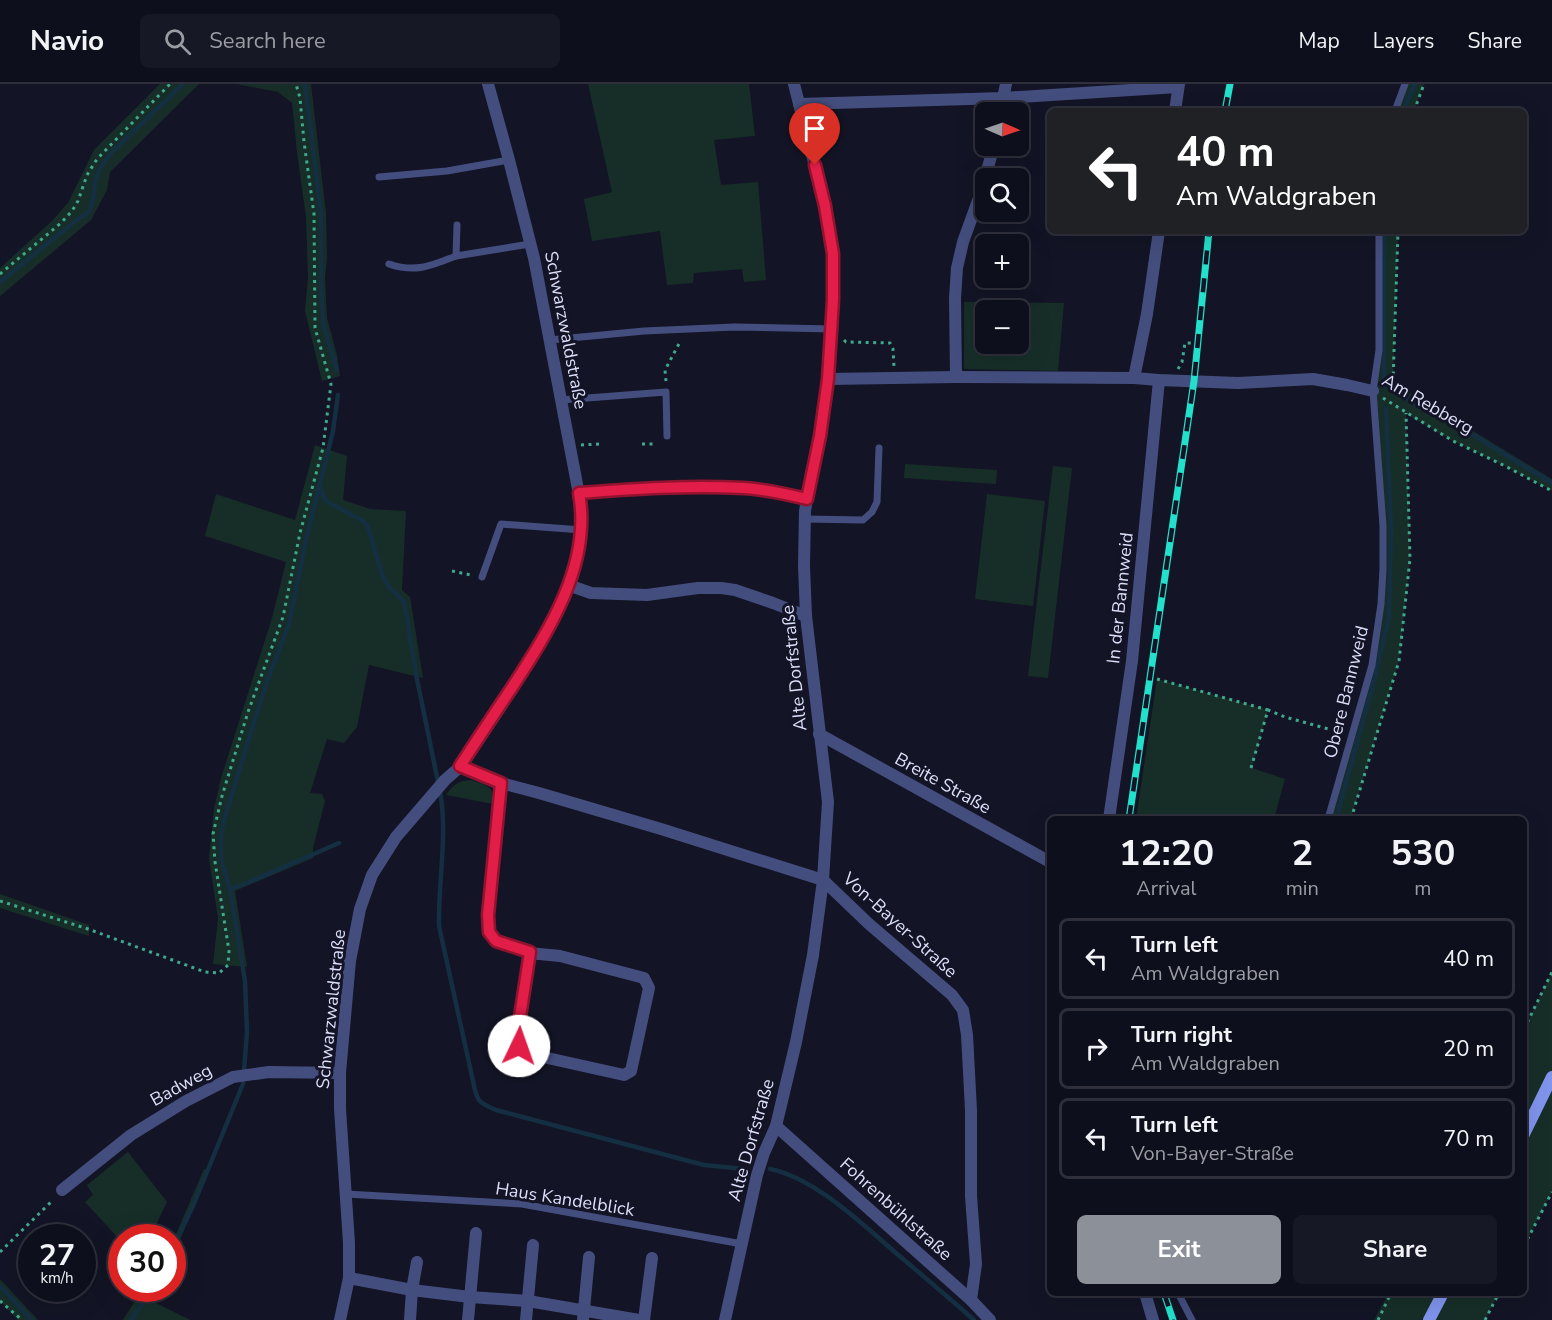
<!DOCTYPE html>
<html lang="en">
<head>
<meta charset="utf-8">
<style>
  :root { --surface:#0e0f1c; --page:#171825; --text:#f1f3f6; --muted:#9b9ca3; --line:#2e2f3b; --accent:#8c9099 }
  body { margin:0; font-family:"Nunito Sans",sans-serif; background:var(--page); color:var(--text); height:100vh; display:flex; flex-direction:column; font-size:22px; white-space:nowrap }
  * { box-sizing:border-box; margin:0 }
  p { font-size:20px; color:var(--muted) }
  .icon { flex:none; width:33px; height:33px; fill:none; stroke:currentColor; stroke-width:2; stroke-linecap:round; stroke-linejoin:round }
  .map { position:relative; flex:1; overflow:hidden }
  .side { position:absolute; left:1047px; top:732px; width:480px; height:480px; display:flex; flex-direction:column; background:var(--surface); border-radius:9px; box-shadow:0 6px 24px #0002,0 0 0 2px var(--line) }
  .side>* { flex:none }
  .banner { position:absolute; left:1047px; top:24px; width:480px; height:126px; border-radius:9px; box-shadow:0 6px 24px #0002,0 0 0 2px var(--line); background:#202124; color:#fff; overflow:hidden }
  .needle { width:39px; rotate:92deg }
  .fabs { position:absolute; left:975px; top:18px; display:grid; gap:12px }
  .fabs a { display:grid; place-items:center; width:54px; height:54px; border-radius:9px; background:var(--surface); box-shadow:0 6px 24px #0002,0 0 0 2px var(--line); font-size:30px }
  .speed { position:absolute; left:18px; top:1140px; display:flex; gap:12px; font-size:30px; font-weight:700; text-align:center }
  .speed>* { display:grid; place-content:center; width:78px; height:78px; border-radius:50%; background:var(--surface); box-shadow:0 6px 24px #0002,0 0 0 2px var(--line); line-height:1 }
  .speed small { font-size:15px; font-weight:400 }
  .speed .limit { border:9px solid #d22; background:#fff; color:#111 }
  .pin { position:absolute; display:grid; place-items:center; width:51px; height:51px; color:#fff; margin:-62px -26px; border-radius:50% 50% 50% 0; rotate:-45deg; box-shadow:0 0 6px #0007 }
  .pin .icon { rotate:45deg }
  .me { position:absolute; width:66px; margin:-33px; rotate:3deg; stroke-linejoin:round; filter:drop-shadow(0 0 4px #0008) }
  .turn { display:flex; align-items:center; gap:21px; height:126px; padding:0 30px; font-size:27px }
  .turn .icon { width:78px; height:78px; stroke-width:2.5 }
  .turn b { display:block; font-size:42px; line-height:51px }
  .eta { display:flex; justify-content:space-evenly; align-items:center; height:102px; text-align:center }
  .eta b { font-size:36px; font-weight:700; line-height:42px }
  .button { display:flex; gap:12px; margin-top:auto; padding:12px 30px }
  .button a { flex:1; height:69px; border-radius:9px; background:var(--accent); color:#fff; font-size:24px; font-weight:700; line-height:69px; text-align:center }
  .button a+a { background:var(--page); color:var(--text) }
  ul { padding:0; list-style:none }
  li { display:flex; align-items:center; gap:18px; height:81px; margin:0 12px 9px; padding:0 18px; border:3px solid var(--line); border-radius:9px }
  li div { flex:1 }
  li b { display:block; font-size:22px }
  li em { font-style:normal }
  header { display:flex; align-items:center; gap:36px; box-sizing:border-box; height:84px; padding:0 30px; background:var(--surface); border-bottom:2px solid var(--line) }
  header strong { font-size:28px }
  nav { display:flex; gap:33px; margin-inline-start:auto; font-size:21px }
  .search { width:420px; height:54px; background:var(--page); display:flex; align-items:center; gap:15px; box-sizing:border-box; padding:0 21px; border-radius:9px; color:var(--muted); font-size:22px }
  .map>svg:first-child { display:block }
  .green { fill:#172e28; fill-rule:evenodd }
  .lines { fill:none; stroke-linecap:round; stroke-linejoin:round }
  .stream { stroke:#142f42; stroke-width:4.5 }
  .path { stroke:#40a98d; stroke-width:3; stroke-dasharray:3 4.5; stroke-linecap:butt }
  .lane { stroke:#444e7e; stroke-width:7 }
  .street { stroke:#444e7e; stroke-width:12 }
  .secondary { stroke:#8094ed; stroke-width:12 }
  .rail-casing { stroke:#22e0cb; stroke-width:7 }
  .rail { stroke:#131425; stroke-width:4.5; stroke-dasharray:14; stroke-linecap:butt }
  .route-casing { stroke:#92132f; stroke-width:15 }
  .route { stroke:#e11d48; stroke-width:10 }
  .labels { text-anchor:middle; stroke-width:6; stroke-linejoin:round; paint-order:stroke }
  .street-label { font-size:18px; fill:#dcdffa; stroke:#131425 }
</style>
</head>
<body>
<header>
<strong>Navio</strong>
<div class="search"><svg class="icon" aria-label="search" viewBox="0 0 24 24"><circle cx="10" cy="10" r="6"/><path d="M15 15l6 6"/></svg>Search here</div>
<nav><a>Map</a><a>Layers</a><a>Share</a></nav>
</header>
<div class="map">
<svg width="1552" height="1236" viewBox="0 0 1552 1236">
  <rect width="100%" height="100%" fill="#131425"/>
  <g class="green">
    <polygon points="160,0 199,0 110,88 107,106 91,136 0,212 0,184 52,137 68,119 94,66"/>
    <polygon points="237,0 311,0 326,129 327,174 325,193 327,234 337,271 340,292 322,297 305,227 308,192 306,133 297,68 292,19 278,8"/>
    <polygon points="588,0 749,0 755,52 714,56 721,101 758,98 766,196 744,198 742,185 694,189 693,199 667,201 660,147 592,157 584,115 612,108"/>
    <polygon points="1405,0 1424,0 1414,27 1395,27"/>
    <polygon points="1379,147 1398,147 1393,298 1552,395 1552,407 1505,382 1453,357 1406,330 1410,475 1399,577 1351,735 1328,735 1372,581 1383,484 1373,307 1379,266"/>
    <path d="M964 218 1064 219 1058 287 964 285ZM986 226H1018V260H986Z"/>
    <polygon points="315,361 347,372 343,416 370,425 406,427 402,506 410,513 423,594 369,581 357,643 344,659 327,655 310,709 322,710 325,717 313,764 313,774 235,807 247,883 213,880 218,834 209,775 214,725 221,694 272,534 286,478 205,452 216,410 295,436"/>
    <polygon points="905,380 997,386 996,400 904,394"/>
    <polygon points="1053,382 1072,384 1048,594 1028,592"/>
    <polygon points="987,410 1045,417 1033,522 975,515"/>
    <polygon points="1157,595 1268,626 1252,684 1285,695 1274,735 1136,735"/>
    <path d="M471 696 483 700 491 705 493 712V720L446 711C453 701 458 697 471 696Z"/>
    <polygon points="0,810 89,841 89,852 0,824"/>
    <polygon points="1552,888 1552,1108 1524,1162 1524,945"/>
    <polygon points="128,1068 167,1118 150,1153 122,1154 121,1157 85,1118 93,1111 87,1101"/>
    <polygon points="204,1085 210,1086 173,1172 173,1157"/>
    <polygon points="0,1195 38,1236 18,1236 0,1217"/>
    <polygon points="143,1204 158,1205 152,1217 190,1236 123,1236"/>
    <polygon points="1389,1209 1499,1209 1485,1236 1374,1236"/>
  </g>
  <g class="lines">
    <g class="stream">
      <polyline points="305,0 321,129 321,196 323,239 337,286"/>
      <polyline points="1403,27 1415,0"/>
      <polyline points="1384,147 1384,300"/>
      <polyline points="0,198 78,135 89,128 94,112 95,97 100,84 111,69 183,0"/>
      <polyline points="1384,300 1420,323 1475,352 1552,399"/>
      <polyline points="320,404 326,417 363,437 368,443 382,490 388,502 404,518 417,595 438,698"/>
      <path d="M440 707C448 752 438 797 439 842L473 997C477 1017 477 1018 496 1026L704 1081 745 1085"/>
      <polyline points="1336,735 1375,593 1389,534 1391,446 1386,324"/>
      <polyline points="230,805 247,799 339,759"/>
      <path d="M770 1085C815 1094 862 1140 896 1169 922 1191 948 1213 974 1236"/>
      <polyline points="172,1165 193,1122 243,1000 247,948 245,897 230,805 221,775 221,752 224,736 266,600 289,540 306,456 333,347 338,311"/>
      <polyline points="0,1202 32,1236"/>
      <polyline points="131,1236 154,1204"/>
    </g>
    <g class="path">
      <polyline points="1414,27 1424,0"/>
      <polyline points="0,190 61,139 72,127 78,117 87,91 97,75 170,0"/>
      <polyline points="844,256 846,258 890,259 893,265 894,283"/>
      <polyline points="1178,285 1182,278 1185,259 1195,259"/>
      <polyline points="666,297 665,286 681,256"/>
      <polyline points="1393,298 1398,147"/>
      <polyline points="1383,314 1453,357 1505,382 1552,407"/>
      <polyline points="642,360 654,360"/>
      <polyline points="581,361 600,360"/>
      <polyline points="452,487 471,491"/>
      <polyline points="1157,595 1268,626"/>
      <polyline points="1251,684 1268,626 1285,633 1343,649"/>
      <polyline points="1351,735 1399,577 1410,475 1406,329"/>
      <polyline points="0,817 88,845 205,888 219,889 228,881 229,867 215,778 213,750 222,712 248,628 283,533 300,449 323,364 331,300 315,244 314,130 304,58 300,14 296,0"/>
      <polyline points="1524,945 1552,888"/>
      <polyline points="1524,1162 1552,1108"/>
      <polyline points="0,1168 53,1116"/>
      <polyline points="0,1217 22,1236"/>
      <polyline points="1378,1236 1391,1209"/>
      <polyline points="1485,1236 1499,1209"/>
    </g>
    <g class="lane">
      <polyline points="1395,27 1405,0"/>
      <polyline points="379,93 447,87 509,76"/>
      <polyline points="457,141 456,172 530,160"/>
      <path d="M389 180C415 189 431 182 456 172"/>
      <polyline points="550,256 644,247 734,243 832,245"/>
      <polyline points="561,316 666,308 667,352"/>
      <polyline points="805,435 863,436 872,428 877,418 879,364"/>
      <polyline points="482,493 501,440 582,446"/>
      <polyline points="1328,735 1372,581 1381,520 1383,484 1383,442 1373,307 1379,266 1379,147"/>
      <polyline points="346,1110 522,1120 742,1160"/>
      <polyline points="1178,1209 1192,1236"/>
    </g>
    <g class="street">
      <polyline points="799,20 1003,14 1178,3"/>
      <polyline points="1175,27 1179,0"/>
      <polyline points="1000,28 1006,0"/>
      <polyline points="956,293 955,214 957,184 963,158 980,111 994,62"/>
      <polyline points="1134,294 1147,230 1159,147"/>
      <polyline points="828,295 956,293 1134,294 1159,296 1238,299 1313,295 1347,301 1373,307"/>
      <path d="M579 409C633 405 688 401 743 404 764 405 786 410 807 415"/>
      <polyline points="568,501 591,509 647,511 698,504 721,504 735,506 773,519 806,532"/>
      <polyline points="819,650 1050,778"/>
      <polyline points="461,682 501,699 539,709 661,745 823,796 869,840 952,911 963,926 967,951 971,1026 971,1112 976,1180 971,1216"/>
      <polyline points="501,699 488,831 489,847 496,857 529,869 560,872 644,894 649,904 631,987 624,991 525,969 519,962 517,952 529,869"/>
      <polyline points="1109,735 1132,577 1159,296"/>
      <polyline points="776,1042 971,1216 990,1236"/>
      <polyline points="62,1106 131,1051 186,1017 233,993 269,988 340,989"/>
      <polyline points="349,1194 412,1206 470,1213 528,1217 639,1236"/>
      <polyline points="1145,1209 1153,1236"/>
      <path d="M340 1236 349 1194V1159L340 1025V989L350 877 360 825 372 791 396 753 445 696 461 682C506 613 560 545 579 463 582 449 582 435 581 421L534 174 509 76 488 0"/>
      <polyline points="410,1236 412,1206 417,1178"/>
      <polyline points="468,1236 476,1149"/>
      <polyline points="526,1236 533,1161"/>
      <polyline points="583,1236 589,1173"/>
      <polyline points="644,1236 652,1174"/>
      <polyline points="725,1236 757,1091 764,1069 776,1042 796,958 813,871 823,796 828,718 806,532 804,482 805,427 812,387 820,352 828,295 832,245 833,170 825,122 794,0"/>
    </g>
    <g class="secondary">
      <polyline points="1524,1050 1552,993"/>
      <polyline points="1429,1236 1443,1209"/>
    </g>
    <defs>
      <g id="rail">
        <polyline points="1225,27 1230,0"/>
        <polyline points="1129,735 1194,297 1209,147"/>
        <polyline points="1164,1209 1173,1236"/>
      </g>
    </defs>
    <use href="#rail" class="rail-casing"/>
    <use href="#rail" class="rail"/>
  </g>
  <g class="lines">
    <defs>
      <path id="route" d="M519 962 517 952 530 868 496 857 489 848 488 831 501 699 460 682C477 656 494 630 511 605 549 547 592 480 579 409 633 405 688 401 743 404 764 405 786 410 807 415L820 352 828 295 833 216V170L825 122 815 81"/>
    </defs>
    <use href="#route" class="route-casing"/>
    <use href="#route" class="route"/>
  </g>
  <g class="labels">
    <g class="street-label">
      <text transform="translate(566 246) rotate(79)" y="6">Schwarzwaldstraße</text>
      <text transform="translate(1428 320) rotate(30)" y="6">Am Rebberg</text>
      <text transform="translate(1120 514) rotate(-84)" y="6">In der Bannweid</text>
      <text transform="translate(794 584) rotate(-96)" y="6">Alte Dorfstraße</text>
      <text transform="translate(1346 608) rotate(-76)" y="6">Obere Bannweid</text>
      <text transform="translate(943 699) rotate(29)" y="6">Breite Straße</text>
      <text transform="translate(900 841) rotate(42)" y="6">Von-Bayer-Straße</text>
      <text transform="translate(331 925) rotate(-84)" y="6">Schwarzwaldstraße</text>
      <text transform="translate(181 1001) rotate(-29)" y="6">Badweg</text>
      <text transform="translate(751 1056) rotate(-74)" y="6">Alte Dorfstraße</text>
      <text transform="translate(565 1115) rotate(9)" y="6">Haus Kandelblick</text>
      <text transform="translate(896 1125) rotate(42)" y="6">Fohrenbühlstraße</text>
    </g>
  </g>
</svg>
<div class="fabs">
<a><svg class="needle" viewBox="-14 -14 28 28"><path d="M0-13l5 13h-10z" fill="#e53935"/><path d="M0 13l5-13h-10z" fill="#9b9ca3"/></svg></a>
<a><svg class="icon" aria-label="search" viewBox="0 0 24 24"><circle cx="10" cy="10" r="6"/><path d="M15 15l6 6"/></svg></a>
<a>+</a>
<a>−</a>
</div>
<div class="speed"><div>27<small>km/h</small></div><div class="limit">30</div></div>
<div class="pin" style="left:815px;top:81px;background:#d93025"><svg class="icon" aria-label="arrive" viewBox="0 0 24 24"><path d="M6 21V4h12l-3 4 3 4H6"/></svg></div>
<svg class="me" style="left:519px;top:962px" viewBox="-20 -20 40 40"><circle r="19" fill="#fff"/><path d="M0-13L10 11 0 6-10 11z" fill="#e11d48"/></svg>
<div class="banner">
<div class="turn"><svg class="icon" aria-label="left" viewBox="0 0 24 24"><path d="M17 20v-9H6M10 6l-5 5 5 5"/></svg><div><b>40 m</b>Am Waldgraben</div></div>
</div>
<section class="side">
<div class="eta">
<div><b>12:20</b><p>Arrival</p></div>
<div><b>2</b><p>min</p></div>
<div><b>530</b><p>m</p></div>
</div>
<ul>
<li><svg class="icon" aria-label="left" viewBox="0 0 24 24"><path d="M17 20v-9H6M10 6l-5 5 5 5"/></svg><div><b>Turn left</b><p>Am Waldgraben</p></div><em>40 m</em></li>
<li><svg class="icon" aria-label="right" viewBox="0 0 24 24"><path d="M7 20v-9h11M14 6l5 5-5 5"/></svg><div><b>Turn right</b><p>Am Waldgraben</p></div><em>20 m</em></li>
<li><svg class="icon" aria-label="left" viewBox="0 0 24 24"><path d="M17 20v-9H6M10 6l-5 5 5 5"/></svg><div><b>Turn left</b><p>Von-Bayer-Straße</p></div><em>70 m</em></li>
</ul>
<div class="button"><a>Exit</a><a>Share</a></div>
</section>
</div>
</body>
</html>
